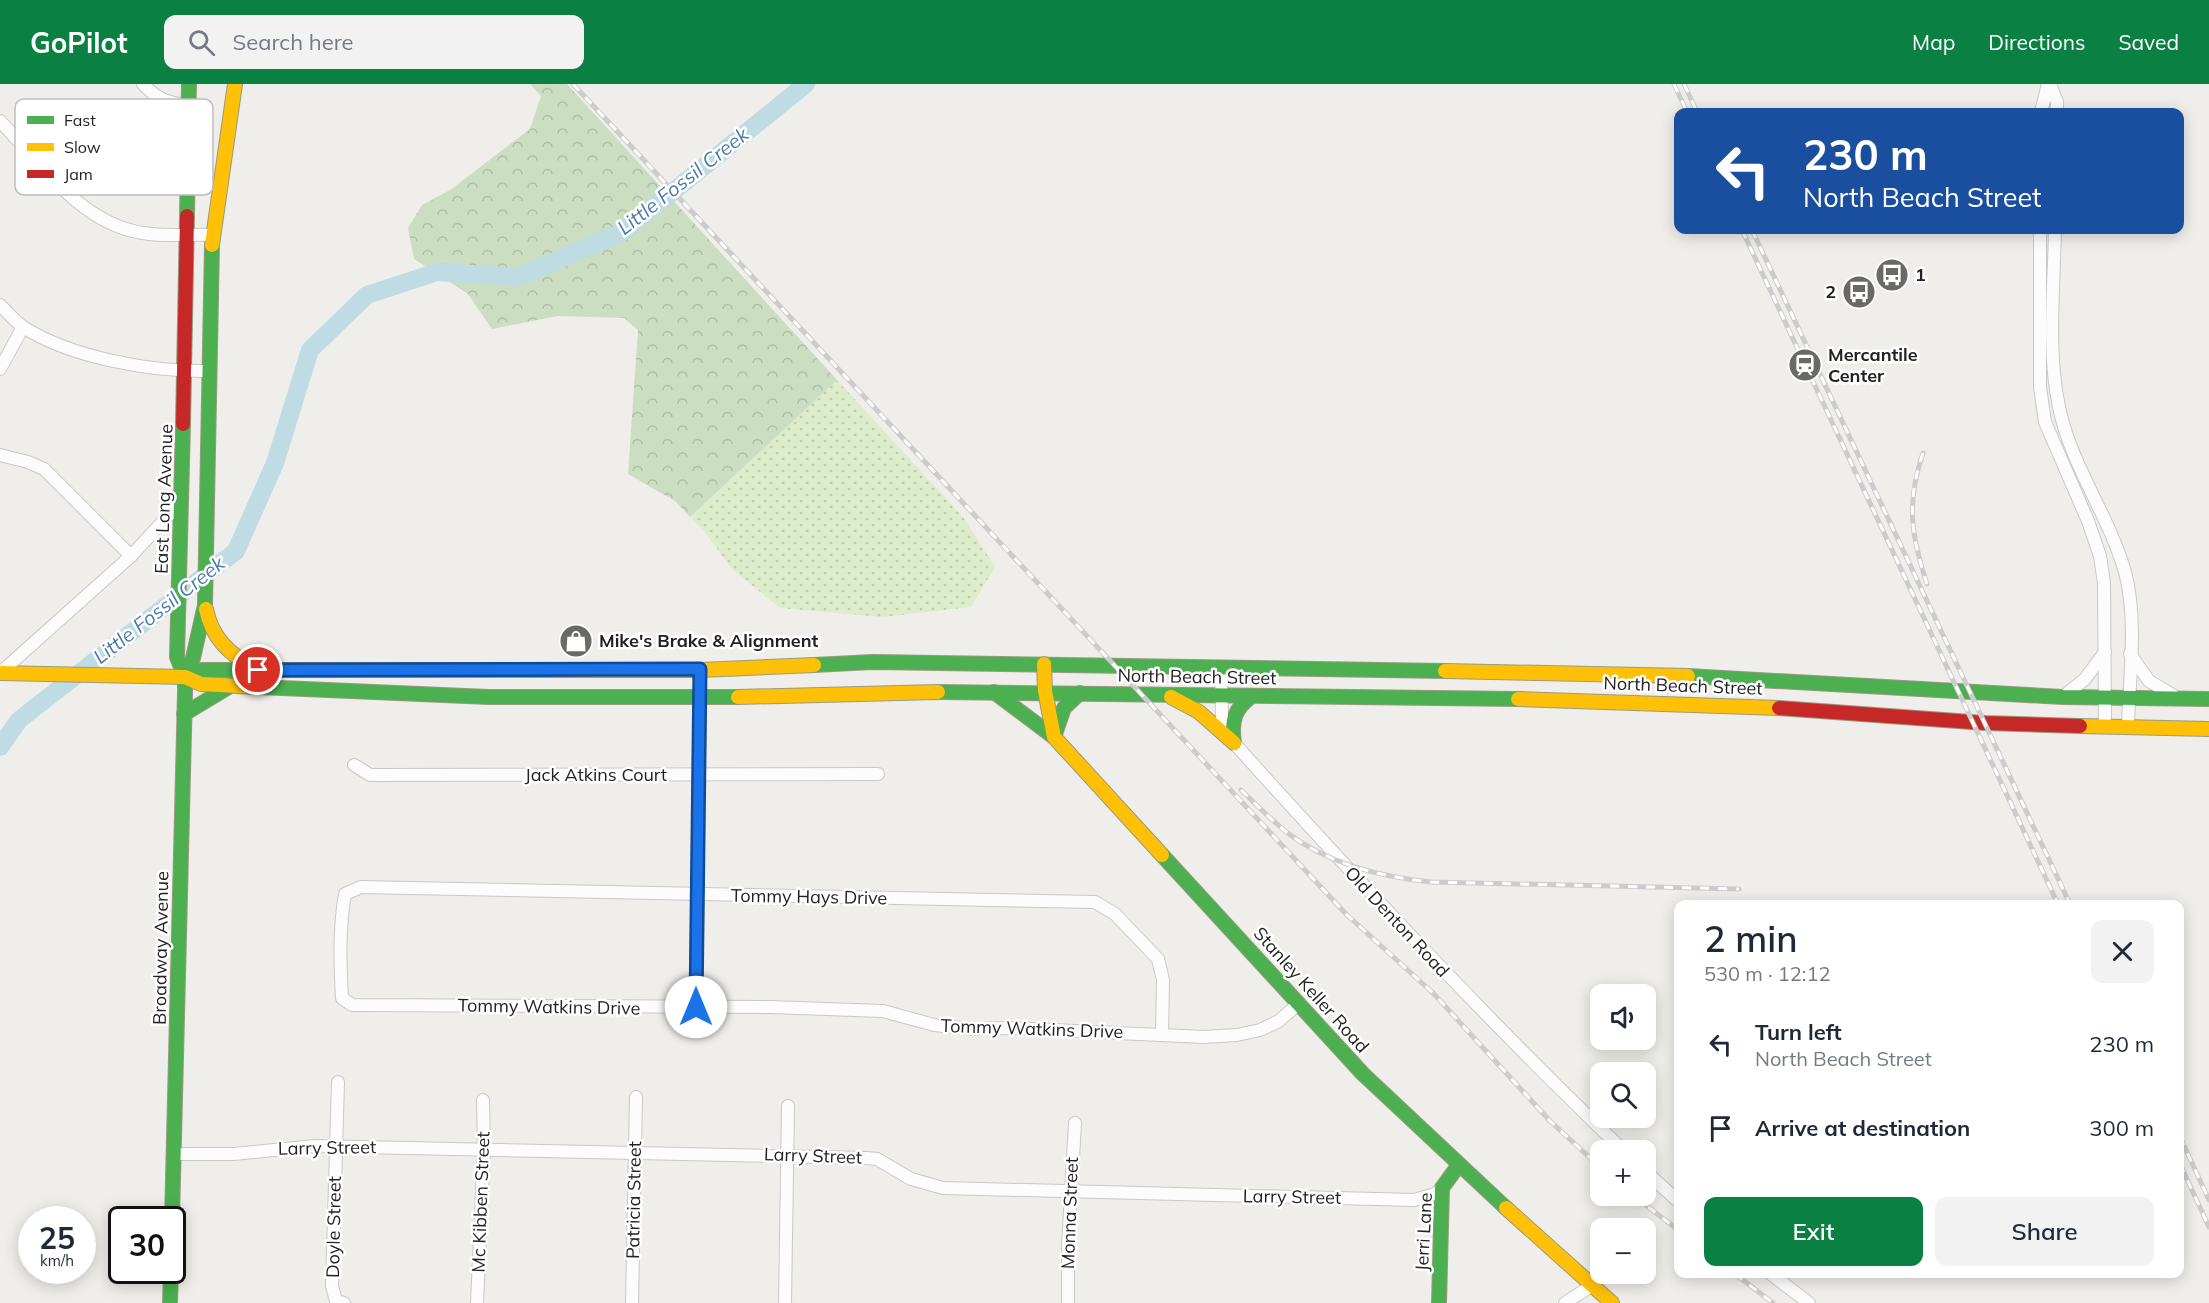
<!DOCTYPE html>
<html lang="en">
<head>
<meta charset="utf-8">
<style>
  :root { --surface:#fff; --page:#f2f2f3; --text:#1f2937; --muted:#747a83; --accent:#0b8043 }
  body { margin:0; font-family:Mulish,sans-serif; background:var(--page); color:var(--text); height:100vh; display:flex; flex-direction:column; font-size:22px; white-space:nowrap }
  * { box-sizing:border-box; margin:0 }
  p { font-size:20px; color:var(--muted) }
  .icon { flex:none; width:33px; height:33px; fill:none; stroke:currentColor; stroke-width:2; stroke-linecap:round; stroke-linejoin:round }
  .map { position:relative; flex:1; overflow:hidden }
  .details { position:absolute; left:1674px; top:816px; width:510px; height:378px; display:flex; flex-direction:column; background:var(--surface); border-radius:12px; box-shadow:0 3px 15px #0003 }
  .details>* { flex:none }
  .hud { position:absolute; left:1674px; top:24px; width:510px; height:126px; border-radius:12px; box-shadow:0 3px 15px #0003; background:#1a4fa0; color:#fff; overflow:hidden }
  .tools { position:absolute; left:1590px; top:900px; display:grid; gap:12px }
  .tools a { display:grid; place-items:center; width:66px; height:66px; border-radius:12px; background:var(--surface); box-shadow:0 3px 15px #0003; font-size:30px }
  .speed { position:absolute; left:18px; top:1122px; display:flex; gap:12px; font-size:30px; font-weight:700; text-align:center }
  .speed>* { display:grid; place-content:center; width:78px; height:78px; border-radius:50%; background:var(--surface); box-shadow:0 3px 15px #0003; line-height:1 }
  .speed small { font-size:15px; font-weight:400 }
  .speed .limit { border:3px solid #111; border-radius:9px; background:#fff; color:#111 }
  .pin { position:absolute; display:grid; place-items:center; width:51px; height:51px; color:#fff; margin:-26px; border:3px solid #fff; border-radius:50%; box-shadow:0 2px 6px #0007 }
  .me { position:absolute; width:66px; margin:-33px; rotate:0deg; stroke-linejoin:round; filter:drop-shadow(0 0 4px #0008) }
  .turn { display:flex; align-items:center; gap:21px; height:126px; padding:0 30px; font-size:27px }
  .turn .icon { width:78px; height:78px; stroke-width:2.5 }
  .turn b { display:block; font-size:42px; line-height:51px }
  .round { display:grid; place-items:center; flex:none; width:63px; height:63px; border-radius:12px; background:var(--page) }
  .overview { display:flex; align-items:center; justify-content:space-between; height:102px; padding:0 30px }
  h1 { font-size:36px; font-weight:600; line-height:45px }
  .action { display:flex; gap:12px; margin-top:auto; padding:12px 30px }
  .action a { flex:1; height:69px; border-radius:12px; background:var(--accent); color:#fff; font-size:24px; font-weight:600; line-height:69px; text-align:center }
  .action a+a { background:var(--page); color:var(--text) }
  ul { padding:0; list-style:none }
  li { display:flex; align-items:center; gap:18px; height:84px; padding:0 30px }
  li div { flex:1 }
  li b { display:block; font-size:22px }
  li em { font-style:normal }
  header { display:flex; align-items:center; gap:36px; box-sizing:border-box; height:84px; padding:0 30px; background:var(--accent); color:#fff }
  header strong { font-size:28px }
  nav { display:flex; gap:33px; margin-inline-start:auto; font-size:21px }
  .search { width:420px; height:54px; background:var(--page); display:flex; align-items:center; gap:15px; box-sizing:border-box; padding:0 21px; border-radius:12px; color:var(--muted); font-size:22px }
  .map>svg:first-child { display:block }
  .grass { fill:url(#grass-dots) }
  .forest { fill:url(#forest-crowns) }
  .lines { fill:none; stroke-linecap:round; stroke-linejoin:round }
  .river { stroke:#bfdbe3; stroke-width:18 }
  .street-casing { stroke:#c9c8c7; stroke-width:14 }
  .fast-casing { stroke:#999a82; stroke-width:16 }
  .slow-casing { stroke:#999a82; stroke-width:16 }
  .jam-casing { stroke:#999a82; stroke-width:16 }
  .street { stroke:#fdfcfc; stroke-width:12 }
  .fast { stroke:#4caf50; stroke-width:14 }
  .slow { stroke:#ffc107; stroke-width:14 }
  .jam { stroke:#c62828; stroke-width:14 }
  .rail-casing { stroke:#ccc; stroke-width:5 }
  .rail { stroke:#fff; stroke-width:3; stroke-dasharray:9; stroke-linecap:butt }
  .route-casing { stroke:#114b97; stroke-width:15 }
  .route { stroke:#1a73e8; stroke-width:10 }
  .labels { text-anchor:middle; stroke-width:5; stroke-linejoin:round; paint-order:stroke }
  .poi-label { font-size:18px; font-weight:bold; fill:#222; stroke:#fff; text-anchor:start }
  .street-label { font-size:18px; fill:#222; stroke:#fff }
  .water-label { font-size:20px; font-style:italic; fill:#4a7aab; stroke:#fff }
  .key { fill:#fff; stroke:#bdbdbd; stroke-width:1.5 }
  .key-label { font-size:16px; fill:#222 }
</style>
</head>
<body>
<header>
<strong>GoPilot</strong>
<div class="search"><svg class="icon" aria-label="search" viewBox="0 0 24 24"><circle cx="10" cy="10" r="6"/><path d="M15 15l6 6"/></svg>Search here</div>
<nav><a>Map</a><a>Directions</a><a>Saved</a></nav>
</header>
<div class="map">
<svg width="2209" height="1219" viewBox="0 0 2209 1219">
  <defs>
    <pattern id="grass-dots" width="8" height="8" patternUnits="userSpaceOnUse" patternTransform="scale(1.5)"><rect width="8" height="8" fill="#ddeccb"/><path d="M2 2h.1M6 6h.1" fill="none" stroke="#bdcaae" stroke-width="1.8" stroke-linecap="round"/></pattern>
    <pattern id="forest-crowns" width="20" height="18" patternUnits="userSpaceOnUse" patternTransform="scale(1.5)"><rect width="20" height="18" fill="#cbdec1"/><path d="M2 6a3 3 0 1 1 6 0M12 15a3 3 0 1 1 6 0" fill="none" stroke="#aebea6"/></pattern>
  </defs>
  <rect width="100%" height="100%" fill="#f0eeeb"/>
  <polygon class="grass" points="837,296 963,433 995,483 971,523 882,533 780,524 732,485 704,447 690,433"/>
  <polygon class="forest" points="530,0 567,0 837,296 690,433 675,417 628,390 638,246 624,234 558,232 492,245 468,210 414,175 408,144 422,121 450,106 530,45 541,12"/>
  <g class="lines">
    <polyline class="river" points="0,663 19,636 236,467 275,379 310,266 367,211 437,188 519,193 623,148 806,0"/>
    <defs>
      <g id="street">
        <path d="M143 0C157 15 169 20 189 21"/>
        <polyline points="2050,0 2057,18 2057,28"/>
        <polyline points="2041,28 2048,0"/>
        <path d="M0 37C40 79 81 140 143 149 165 153 189 150 212 151"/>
        <polyline points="2040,146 2040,303 2045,338 2088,437 2100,472 2104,499 2105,643"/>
        <path d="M2055 146C2054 203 2047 266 2059 323 2071 382 2109 431 2125 488 2138 537 2129 594 2128 643"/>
        <path d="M0 221C7 228 15 237 23 243 72 274 152 288 209 287"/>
        <polyline points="0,285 23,243"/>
        <polyline points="0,371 28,378 44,385 131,472"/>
        <polyline points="2130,570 2149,597 2174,612"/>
        <path d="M1221 583 1222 636 1234 659C1360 799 1487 936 1623 1066"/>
        <polyline points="0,589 131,472 181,418"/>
        <polyline points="2063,613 2085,595 2105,568"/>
        <polyline points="354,681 370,691 878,690"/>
        <polyline points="696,923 700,586"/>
        <path d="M1162 950 1163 896 1158 875 1115 830 1095 818 361 803 345 810C339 844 340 879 342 914L352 921 770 923 883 927 934 941 973 945 1013 944 1204 953 1237 951 1260 946 1279 937 1299 919"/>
        <polyline points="338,998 332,1202 336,1217 344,1219"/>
        <polyline points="174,1070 234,1070 315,1062 867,1074 877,1075 911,1095 943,1104 1414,1116 1435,1110 1442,1104"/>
        <polyline points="1646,1088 1678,1117"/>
        <polyline points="1771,1190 1809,1219"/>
        <polyline points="477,1219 484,1065 483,1016"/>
        <polyline points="632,1219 636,1013"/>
        <polyline points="785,1219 788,1022"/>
        <polyline points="1068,1219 1068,1162 1075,1039"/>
        <polyline points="1565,1219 1591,1202"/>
      </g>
      <g id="fast">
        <polyline points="187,132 189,0"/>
        <polyline points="814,581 873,578 1445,587"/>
        <polyline points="1688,592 2063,613 2209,615"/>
        <polyline points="185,593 201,586 553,586"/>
        <polyline points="185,593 193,574 205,521 212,161"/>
        <polyline points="258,603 489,613 738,613"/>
        <polyline points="938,608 1518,615"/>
        <polyline points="994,608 1054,653 1064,624 1080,609"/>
        <polyline points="184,630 232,601"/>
        <path d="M1234 659C1231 638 1234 624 1252 612"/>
        <polyline points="1162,771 1363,990 1506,1124"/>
        <polyline points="172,1136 185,608 185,593 177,573 183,340"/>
        <polyline points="170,1219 171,1186"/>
        <polyline points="1439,1219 1442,1104 1458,1082"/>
      </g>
      <g id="slow">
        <polyline points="212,161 235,0"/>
        <path d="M206 525C212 555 230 570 255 585"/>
        <polyline points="1044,580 1045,607 1054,653 1162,771"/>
        <polyline points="553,586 700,586 814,581"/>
        <polyline points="1445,587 1688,592"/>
        <polyline points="0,589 185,593 201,600 258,603"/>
        <polyline points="738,613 938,608"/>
        <polyline points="1171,613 1199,628 1234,659"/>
        <polyline points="1518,615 1779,624"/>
        <polyline points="2080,642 2209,645"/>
        <polyline points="1506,1124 1612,1219"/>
      </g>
      <g id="jam">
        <polyline points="183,340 187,132"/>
        <polyline points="1779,624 1985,639 2080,642"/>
      </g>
    </defs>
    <use href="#street" class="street-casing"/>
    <use href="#fast" class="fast-casing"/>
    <use href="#slow" class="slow-casing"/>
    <use href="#jam" class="jam-casing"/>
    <use href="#street" class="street"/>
    <use href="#fast" class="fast"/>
    <use href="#slow" class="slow"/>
    <use href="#jam" class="jam"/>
    <defs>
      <g id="rail">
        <polyline points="573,0 1346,830 1433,909 1550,1037 1600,1083"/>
        <polyline points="1674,0 1687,28"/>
        <polyline points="1684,0 1697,28"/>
        <polyline points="1742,146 2058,820"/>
        <polyline points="1752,146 2070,820"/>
        <path d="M1923 369C1906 419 1911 451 1927 500"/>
        <path d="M1241 706C1257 721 1272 737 1289 750 1329 780 1382 793 1431 798L1739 805"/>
        <polyline points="2180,1053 2209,1116"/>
        <polyline points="2180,1080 2209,1143"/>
        <polyline points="1634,1112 1678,1146"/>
        <polyline points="1735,1190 1773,1219"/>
      </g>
    </defs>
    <use href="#rail" class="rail-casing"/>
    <use href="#rail" class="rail"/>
  </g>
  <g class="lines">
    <defs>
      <polyline id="route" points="258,586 700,585 696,923"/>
    </defs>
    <use href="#route" class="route-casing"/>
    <use href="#route" class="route"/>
  </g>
  <defs>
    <symbol id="bus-disc" viewBox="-11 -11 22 22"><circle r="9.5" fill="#6a6968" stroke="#fff"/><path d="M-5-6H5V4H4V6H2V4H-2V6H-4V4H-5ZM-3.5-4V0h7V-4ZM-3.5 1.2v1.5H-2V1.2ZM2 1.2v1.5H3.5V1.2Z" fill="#fff"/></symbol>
    <symbol id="station-disc" viewBox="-11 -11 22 22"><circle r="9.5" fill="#6a6968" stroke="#fff"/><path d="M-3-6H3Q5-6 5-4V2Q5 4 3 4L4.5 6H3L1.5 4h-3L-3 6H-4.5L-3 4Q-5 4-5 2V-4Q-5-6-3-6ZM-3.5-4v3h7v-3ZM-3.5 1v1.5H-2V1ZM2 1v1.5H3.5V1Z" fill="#fff"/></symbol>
    <symbol id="shop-disc" viewBox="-11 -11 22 22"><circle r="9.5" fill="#6a6968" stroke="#fff"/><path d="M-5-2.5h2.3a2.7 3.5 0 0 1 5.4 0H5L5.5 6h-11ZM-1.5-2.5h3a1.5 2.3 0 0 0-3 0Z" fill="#fff"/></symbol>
  </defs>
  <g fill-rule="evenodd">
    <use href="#bus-disc" x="1873" y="172" width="38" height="38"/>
    <use href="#bus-disc" x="1840" y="189" width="38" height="38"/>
    <use href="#station-disc" x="1786" y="262" width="38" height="38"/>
    <use href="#shop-disc" x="557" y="538" width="38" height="38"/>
  </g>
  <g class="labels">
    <g class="poi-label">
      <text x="1915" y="197">1</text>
      <text x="1836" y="214" text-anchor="end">2</text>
      <text x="1828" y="277">Mercantile<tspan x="1828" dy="21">Center</tspan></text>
      <text x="599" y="563">Mike's Brake &amp; Alignment</text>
    </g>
    <g class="street-label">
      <text transform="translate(164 415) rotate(-88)" y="6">East Long Avenue</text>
      <text transform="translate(1197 593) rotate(1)" y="6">North Beach Street</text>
      <text transform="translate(1683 602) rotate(2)" y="6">North Beach Street</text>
      <text x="596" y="697">Jack Atkins Court</text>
      <text transform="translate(809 813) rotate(1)" y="6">Tommy Hays Drive</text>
      <text transform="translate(1397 838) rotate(47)" y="6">Old Denton Road</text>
      <text transform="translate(161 864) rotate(-89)" y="6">Broadway Avenue</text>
      <text transform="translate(1311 906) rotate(48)" y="6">Stanley Keller Road</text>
      <text transform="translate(549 923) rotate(1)" y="6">Tommy Watkins Drive</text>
      <text transform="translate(1032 945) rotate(2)" y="6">Tommy Watkins Drive</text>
      <text transform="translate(327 1064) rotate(-1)" y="6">Larry Street</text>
      <text transform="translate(813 1072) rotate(2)" y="6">Larry Street</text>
      <text transform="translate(1292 1113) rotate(1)" y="6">Larry Street</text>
      <text transform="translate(634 1116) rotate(-89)" y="6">Patricia Street</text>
      <text transform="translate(481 1118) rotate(-88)" y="6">Mc Kibben Street</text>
      <text transform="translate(1070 1129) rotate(-88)" y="6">Monna Street</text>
      <text transform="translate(334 1143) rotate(-89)" y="6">Doyle Street</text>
      <text transform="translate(1424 1148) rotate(-87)" y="6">Jerri Lane</text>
    </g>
    <g class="water-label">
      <text transform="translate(683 97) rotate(-38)" y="7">Little Fossil Creek</text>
      <text transform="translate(159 526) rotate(-38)" y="7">Little Fossil Creek</text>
    </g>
  </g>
  <rect x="15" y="15" width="198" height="96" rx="9" class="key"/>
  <rect x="27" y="32" width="27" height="8" fill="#4caf50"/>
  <rect x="27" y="59" width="27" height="8" fill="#ffc107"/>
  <rect x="27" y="86" width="27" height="8" fill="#c62828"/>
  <g class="key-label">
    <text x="64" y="42">Fast</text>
    <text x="64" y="69">Slow</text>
    <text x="64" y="96">Jam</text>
  </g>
</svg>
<div class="tools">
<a><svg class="icon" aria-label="sound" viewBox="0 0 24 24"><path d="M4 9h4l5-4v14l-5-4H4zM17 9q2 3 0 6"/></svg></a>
<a><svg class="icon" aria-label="search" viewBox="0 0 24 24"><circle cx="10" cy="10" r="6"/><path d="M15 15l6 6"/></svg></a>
<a>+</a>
<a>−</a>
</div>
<div class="speed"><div>25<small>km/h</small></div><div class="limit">30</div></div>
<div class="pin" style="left:258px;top:586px;background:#d93025"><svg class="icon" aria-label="arrive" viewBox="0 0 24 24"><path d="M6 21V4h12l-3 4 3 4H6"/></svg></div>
<svg class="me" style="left:696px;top:923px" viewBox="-20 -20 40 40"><circle r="19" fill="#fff"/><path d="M0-13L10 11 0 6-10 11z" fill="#1a73e8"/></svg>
<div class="hud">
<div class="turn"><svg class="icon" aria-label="left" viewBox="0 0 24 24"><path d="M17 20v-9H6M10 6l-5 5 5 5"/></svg><div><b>230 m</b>North Beach Street</div></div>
</div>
<section class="details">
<div class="overview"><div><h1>2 min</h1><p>530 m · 12:12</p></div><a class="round"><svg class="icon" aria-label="close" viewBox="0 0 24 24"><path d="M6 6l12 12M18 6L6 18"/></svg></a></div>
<ul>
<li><svg class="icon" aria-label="left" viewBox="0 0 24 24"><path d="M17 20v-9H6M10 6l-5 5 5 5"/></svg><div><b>Turn left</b><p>North Beach Street</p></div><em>230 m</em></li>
<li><svg class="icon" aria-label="arrive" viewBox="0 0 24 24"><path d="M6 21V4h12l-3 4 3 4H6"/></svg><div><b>Arrive at destination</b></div><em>300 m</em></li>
</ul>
<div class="action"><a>Exit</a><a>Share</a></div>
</section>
</div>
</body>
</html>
